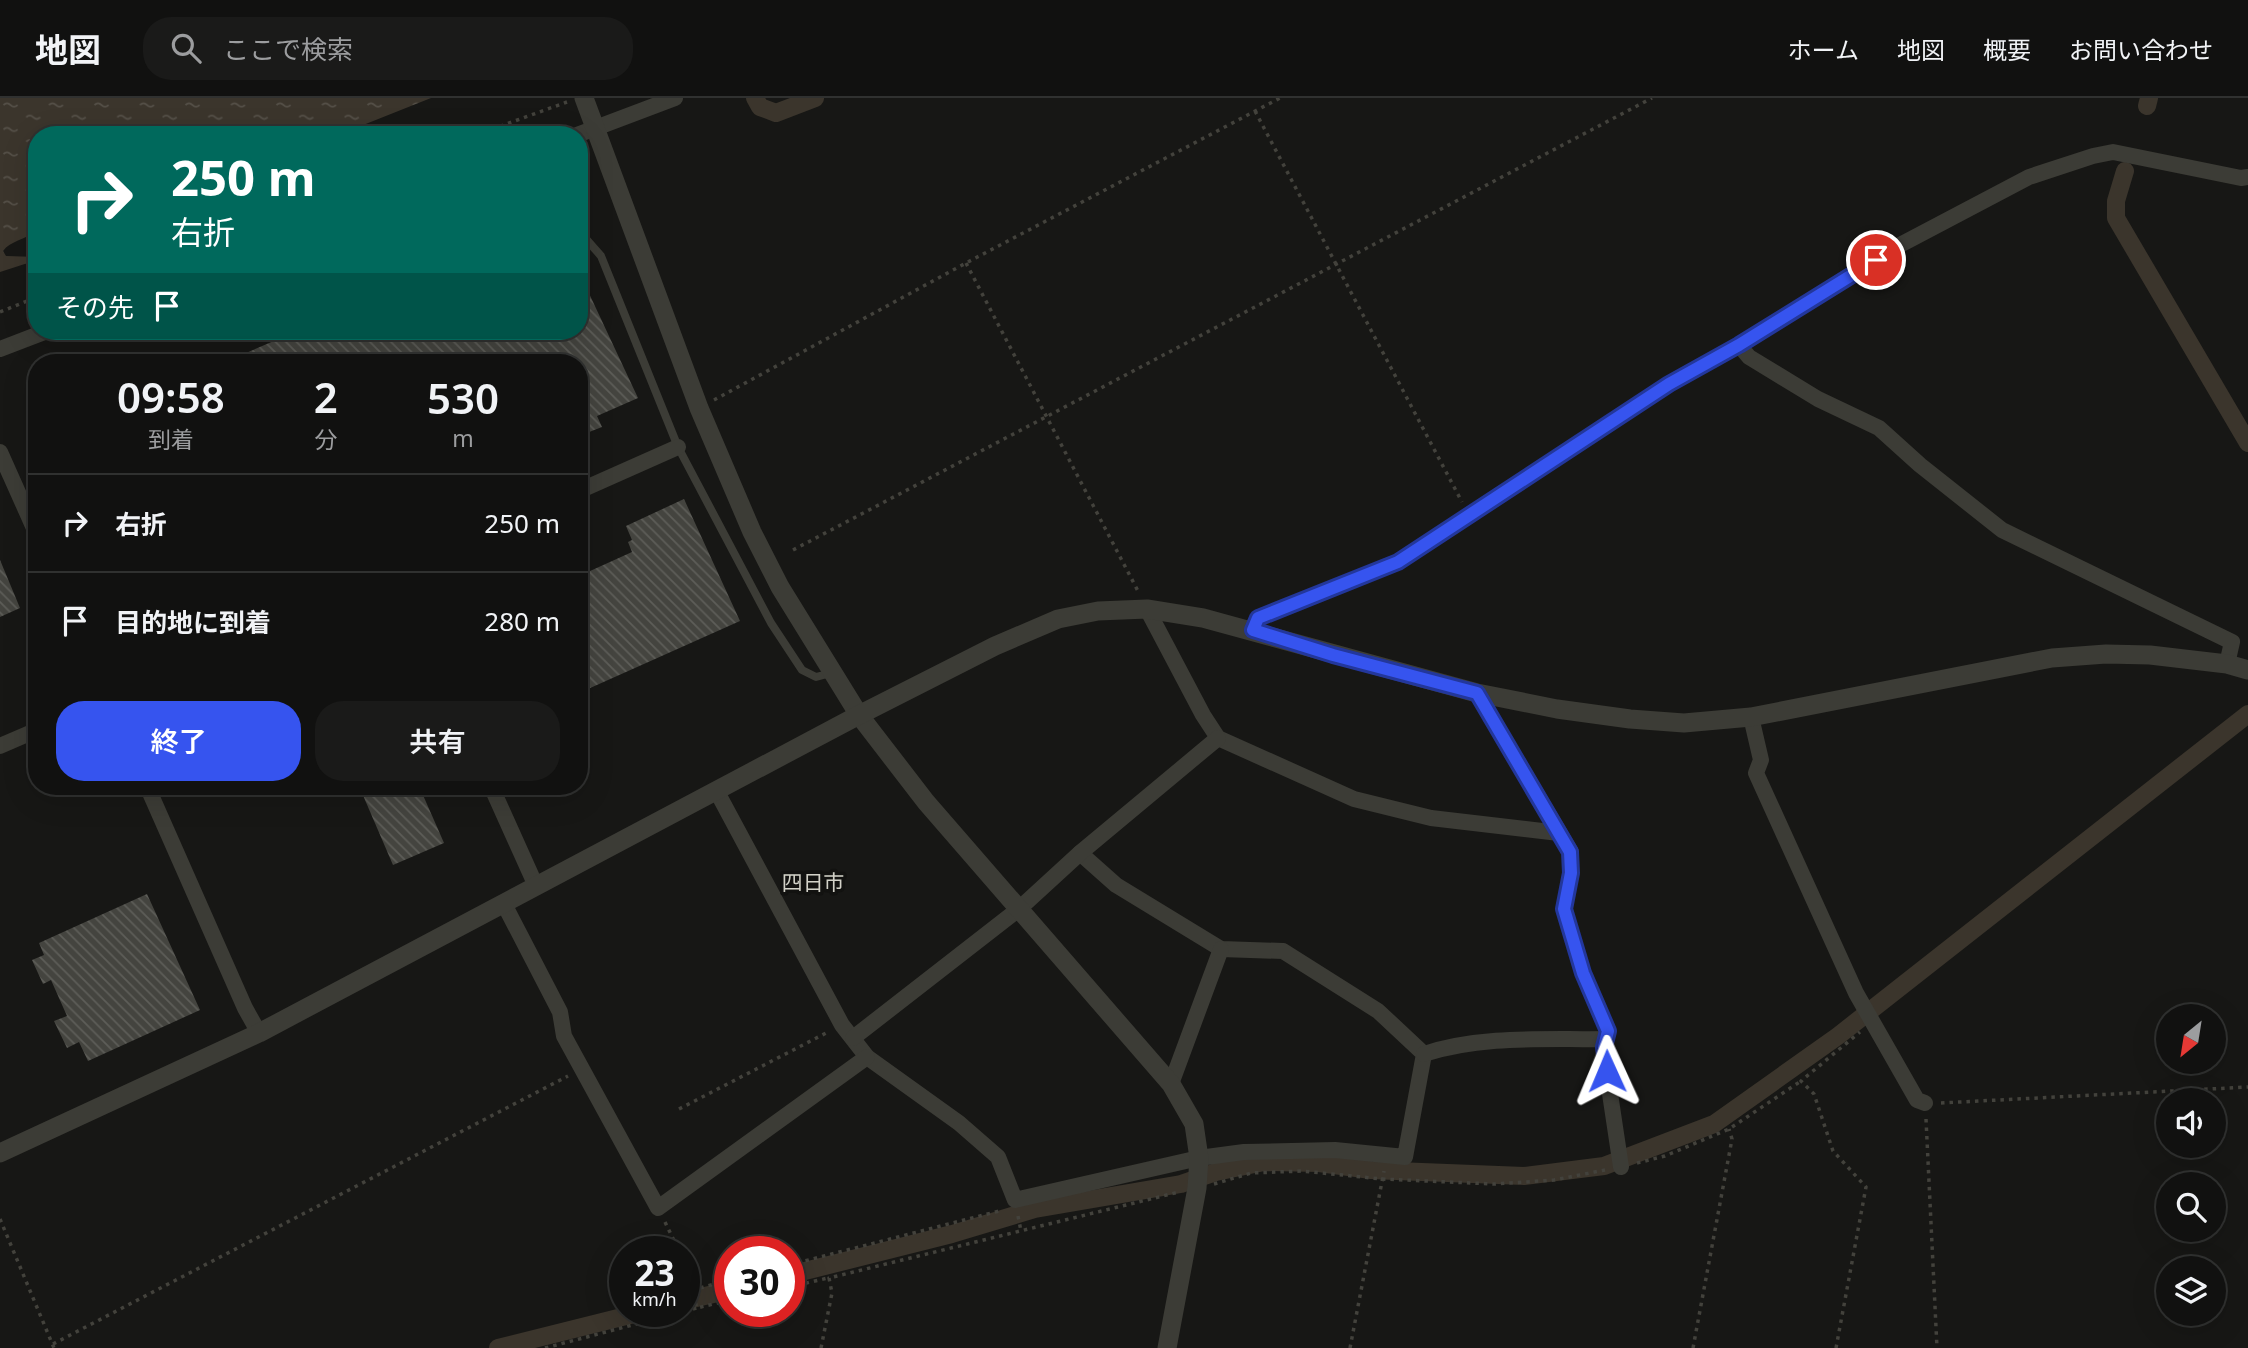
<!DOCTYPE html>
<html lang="ja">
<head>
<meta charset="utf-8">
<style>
  :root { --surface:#111110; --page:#1a1a19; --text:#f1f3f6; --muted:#9c9d9f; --line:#303130; --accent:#3654ef }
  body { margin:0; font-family:"Noto Sans","Noto Sans JP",sans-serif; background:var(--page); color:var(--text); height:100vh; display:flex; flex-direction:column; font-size:26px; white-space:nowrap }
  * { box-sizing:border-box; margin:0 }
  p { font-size:23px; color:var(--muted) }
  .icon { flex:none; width:38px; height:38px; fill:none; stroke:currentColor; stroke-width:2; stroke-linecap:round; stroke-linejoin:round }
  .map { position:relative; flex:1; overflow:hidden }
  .side { position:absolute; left:28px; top:256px; width:560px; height:441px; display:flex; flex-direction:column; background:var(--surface); border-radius:28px; box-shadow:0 7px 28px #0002,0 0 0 2px var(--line) }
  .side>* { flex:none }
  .banner { position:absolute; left:28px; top:28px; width:560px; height:214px; border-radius:28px; box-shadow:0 7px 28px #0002,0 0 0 2px var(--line); background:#00695c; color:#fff; overflow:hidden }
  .needle { width:46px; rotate:210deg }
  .tools { position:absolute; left:2156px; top:906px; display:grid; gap:14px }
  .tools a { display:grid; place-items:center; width:70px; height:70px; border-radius:50%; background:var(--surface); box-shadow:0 7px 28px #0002,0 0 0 2px var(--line); font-size:35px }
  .speed { position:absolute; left:609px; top:1138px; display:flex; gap:14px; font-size:35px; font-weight:700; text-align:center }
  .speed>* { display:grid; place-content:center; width:91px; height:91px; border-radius:50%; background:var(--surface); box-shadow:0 7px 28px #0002,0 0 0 2px var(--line); line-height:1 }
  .speed small { font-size:18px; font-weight:400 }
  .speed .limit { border:10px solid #d22; background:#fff; color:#111 }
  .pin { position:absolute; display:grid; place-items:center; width:60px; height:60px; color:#fff; margin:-30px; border:4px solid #fff; border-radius:50%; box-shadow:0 2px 7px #0007 }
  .me { position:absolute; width:77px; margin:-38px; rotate:359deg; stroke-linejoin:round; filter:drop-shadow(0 0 5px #0008) }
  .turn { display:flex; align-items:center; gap:24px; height:147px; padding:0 28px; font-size:32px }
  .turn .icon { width:91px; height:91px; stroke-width:2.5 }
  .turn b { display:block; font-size:49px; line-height:60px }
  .then { display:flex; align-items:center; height:66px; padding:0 28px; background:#0003; gap:14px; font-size:26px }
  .eta { display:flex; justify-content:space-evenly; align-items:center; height:119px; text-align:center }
  .eta b { font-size:42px; font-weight:600; line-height:49px }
  .cta { display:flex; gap:14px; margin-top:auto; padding:14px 28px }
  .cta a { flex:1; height:80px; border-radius:28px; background:var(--accent); color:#fff; font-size:28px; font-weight:600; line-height:80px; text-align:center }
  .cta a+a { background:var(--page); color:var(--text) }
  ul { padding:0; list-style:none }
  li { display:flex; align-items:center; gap:21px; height:98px; padding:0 28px; border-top:2px solid var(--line) }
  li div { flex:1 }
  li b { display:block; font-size:26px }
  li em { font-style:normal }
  header { display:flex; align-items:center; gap:42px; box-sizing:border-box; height:98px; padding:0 35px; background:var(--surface); border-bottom:2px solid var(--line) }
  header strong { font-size:33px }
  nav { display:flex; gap:38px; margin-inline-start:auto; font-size:24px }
  .search { width:490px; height:63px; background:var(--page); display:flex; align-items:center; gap:18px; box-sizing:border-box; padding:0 24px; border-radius:28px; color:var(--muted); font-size:26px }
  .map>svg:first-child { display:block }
  .water { fill:url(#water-ripples) }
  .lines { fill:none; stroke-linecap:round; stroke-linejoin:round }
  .canal { stroke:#3b352c; stroke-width:18 }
  .building { fill:url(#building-back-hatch) }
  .path { stroke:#43423c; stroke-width:3.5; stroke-dasharray:3.5 5; stroke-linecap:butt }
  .service { stroke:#3c3c36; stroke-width:8 }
  .minor { stroke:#3c3c36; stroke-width:16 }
  .tertiary { stroke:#3c3c36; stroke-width:19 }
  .route-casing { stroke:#23379b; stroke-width:18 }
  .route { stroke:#3654ef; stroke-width:12 }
  .labels { text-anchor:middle; stroke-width:7; stroke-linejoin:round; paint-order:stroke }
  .neighbourhood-label { font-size:21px; fill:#d3d2c8; stroke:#121210 }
</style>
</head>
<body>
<header>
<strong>地図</strong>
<div class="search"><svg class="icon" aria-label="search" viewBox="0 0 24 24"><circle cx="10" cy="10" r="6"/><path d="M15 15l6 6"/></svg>ここで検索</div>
<nav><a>ホーム</a><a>地図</a><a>概要</a><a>お問い合わせ</a></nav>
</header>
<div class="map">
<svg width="2248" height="1250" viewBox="0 0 2248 1250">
  <defs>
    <pattern id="water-ripples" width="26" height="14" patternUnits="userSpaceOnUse" patternTransform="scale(1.75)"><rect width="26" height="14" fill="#3b352c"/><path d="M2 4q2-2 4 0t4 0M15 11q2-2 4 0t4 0" fill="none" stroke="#555048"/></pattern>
    <pattern id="building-back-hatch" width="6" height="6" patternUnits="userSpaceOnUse" patternTransform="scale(1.75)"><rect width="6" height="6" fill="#44443f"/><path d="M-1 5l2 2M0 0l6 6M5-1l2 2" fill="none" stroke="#5d5d58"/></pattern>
  </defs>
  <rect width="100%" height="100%" fill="#171715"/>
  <path class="water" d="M0 0H431L338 37H37V133C26 141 10 143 3 153L6 158 37 159V162L0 174Z"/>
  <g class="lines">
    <g class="canal">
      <polyline points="755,0 760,9 776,15 815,0"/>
      <polyline points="2147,8 2149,0"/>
      <polyline points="2125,73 2116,103 2116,120 2248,345"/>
      <polyline points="789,1177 952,1136 1035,1111 1181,1086 1216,1074 1264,1064 1319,1065 1371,1072 1524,1078 1604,1068 1714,1026 1838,938 2248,616"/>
      <polyline points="684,1203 730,1192"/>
      <polyline points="498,1250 646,1213"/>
    </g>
  </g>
  <g class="building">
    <polygon points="579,174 638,300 597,318 602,329 579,338 579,264 242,264 239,258 297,233 579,233"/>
    <polygon points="684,401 740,523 579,595 579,478 632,454 628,444 632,442 626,428"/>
    <polygon points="0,462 20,510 0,519"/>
    <polygon points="359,688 419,688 444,745 393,767"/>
    <polygon points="147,796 200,912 88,963 79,944 67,950 54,923 67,918 51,882 43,886 32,862 44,857 39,845"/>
  </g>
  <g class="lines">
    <g class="path">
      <polyline points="1255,13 1462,404"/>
      <polyline points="476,37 567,4"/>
      <polyline points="966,165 1139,495"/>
      <polyline points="0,214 37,199"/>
      <polyline points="714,302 966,165 1280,0"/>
      <polyline points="793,452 1652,0"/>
      <polyline points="1941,1005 2248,989"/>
      <polyline points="679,1011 828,934"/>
      <polyline points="1926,1021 1937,1250"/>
      <polyline points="1637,1065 1665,1058 1729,1031 1801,983"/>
      <polyline points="1214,1086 1251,1075 1302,1073 1382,1081 1495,1086 1554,1082 1605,1072"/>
      <polyline points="1018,1118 1021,1133"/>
      <polyline points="0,1121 54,1250"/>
      <polyline points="665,1124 679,1153"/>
      <polyline points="684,1164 697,1210 730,1202"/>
      <polyline points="789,1167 1003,1112"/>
      <polyline points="789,1189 828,1180"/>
      <polyline points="692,1192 730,1182"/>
      <polyline points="53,1246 568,978"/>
      <polyline points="545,1250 697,1210"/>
      <polyline points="821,1250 832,1195 829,1180 1179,1094"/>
      <polyline points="1350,1250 1384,1073"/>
      <polyline points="1693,1250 1732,1041 1729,1031"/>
      <polyline points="1836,1250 1866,1089 1833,1053 1814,996 1801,983 1860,934"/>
    </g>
    <polyline class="service" points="579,133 601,158 678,349 771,525 802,572 816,579 831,575"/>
    <g class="minor">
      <polyline points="577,37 675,0"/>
      <polyline points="1739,247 1749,259 1818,301 1879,330 1920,367 2002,432 2232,544 2227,566"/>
      <polyline points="0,251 47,233"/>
      <polyline points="0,354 37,437"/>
      <polyline points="579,393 678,349"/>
      <polyline points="1147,511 1203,617 1218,640 1354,701 1431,720 1559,735"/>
      <polyline points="1253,532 1258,520 1398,464 1669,286 1739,247 1898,148 2029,79 2093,58 2113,54 2241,80 2248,79"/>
      <polyline points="1477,595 1571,754 1571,775 1564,811 1583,875 1608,933 1606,941"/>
      <polyline points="1751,619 1761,662 1756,675 1856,895 1917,1002 1925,1005"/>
      <polyline points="0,648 37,632"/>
      <polyline points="147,688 245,910 259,935"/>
      <polyline points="491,688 536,788"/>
      <polyline points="716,692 842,927 867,959 959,1025 998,1059 1015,1102 1199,1060 1244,1054 1335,1052 1405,1059 1424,956 1378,913 1283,853 1221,851 1116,787 1080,755"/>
      <polyline points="504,806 560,914 564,938 658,1110 867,959"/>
      <polyline points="853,940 1020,810 1080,755 1218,640"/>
      <path d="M1424 956C1482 937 1546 942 1606 941L1603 949 1621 1069"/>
      <polyline points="1171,986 1221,851"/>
    </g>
    <g class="tertiary">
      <polyline points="584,0 699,310 752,434 780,489 859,617 926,704 1171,986 1194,1026 1199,1060 1197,1090 1167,1250"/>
      <polyline points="0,1055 259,935 859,617 995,548 1058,521 1098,513 1147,511 1203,520 1477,595 1557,611 1630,621 1684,625 1751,619 2052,560 2106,556 2150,557 2227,566 2248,572"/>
    </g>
  </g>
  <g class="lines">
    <defs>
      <polyline id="route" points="1607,973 1604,949 1608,933 1583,875 1564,811 1571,775 1570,754 1477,595 1333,557 1253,532 1258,520 1398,464 1669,286 1739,247 1876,162"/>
    </defs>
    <use href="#route" class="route-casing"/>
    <use href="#route" class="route"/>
  </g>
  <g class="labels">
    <g class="neighbourhood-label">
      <text x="813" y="792">四日市</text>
    </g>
  </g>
</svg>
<div class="tools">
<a><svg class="needle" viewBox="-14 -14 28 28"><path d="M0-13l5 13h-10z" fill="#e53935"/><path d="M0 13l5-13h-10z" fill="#9c9d9f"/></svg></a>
<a><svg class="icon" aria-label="sound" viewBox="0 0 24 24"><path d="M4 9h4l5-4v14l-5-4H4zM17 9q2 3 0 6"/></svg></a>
<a><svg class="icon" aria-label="search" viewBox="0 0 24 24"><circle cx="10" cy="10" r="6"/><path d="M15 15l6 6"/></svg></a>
<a><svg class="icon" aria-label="layers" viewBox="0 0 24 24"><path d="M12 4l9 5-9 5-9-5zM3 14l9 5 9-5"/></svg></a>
</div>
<div class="speed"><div>23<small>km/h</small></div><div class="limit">30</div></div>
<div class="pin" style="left:1876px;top:162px;background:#d93025"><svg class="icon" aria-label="arrive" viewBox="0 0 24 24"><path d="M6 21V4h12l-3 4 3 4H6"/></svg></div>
<svg class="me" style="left:1607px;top:973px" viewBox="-20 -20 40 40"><path d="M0-17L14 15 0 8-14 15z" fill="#3654ef" stroke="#fff" stroke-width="4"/></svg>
<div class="banner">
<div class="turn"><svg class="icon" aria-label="right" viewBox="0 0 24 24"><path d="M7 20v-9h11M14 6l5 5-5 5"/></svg><div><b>250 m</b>右折</div></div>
<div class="then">その先<svg class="icon" aria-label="arrive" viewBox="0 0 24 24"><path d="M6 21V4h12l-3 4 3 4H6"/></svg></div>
</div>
<section class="side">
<div class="eta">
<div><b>09:58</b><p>到着</p></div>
<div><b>2</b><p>分</p></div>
<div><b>530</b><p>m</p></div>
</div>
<ul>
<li><svg class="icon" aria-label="right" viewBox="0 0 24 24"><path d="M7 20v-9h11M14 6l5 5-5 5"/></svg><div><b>右折</b></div><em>250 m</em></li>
<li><svg class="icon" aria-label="arrive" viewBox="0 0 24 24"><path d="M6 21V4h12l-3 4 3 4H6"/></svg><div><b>目的地に到着</b></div><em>280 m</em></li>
</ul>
<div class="cta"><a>終了</a><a>共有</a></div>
</section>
</div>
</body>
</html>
